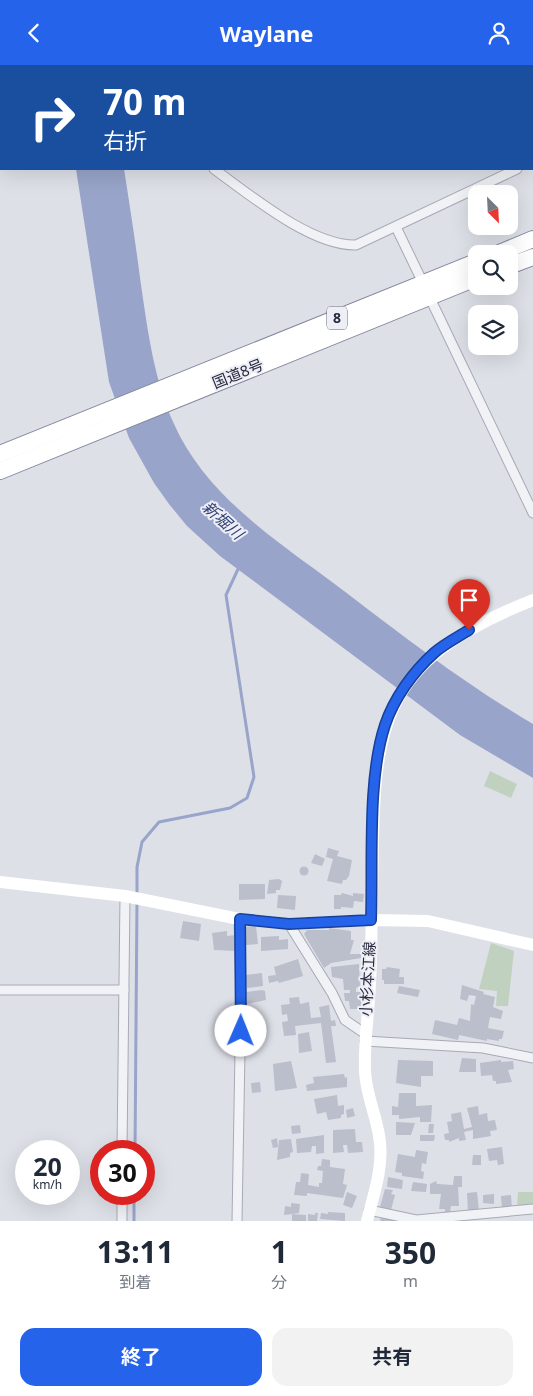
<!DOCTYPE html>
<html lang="ja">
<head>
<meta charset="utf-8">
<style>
  :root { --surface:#fff; --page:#f2f2f3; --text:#1f2937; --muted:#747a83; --accent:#2563eb }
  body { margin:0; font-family:"Noto Sans","Noto Sans JP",sans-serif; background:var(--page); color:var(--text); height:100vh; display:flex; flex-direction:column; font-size:19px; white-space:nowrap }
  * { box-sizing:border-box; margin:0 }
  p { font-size:16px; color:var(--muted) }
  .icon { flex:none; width:28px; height:28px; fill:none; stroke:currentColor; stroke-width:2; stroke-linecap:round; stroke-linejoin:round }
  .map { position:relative; height:1156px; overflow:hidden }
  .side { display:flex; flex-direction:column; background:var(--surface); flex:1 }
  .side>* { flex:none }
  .guide { position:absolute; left:0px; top:0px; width:534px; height:105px; box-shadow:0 5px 20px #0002; background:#1a4fa0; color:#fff; overflow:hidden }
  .needle { width:32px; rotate:156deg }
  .tools { position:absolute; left:468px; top:120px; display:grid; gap:10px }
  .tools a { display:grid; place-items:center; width:50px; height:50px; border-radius:10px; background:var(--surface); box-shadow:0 5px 20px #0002; font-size:25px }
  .speed { position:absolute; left:15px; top:1075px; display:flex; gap:10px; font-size:25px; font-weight:700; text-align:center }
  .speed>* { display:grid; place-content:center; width:65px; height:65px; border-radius:50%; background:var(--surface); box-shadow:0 5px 20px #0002; line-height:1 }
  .speed small { font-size:12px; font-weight:400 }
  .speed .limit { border:8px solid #d22; background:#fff; color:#111 }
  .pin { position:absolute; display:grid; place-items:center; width:42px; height:42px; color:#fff; margin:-51px -21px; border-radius:50% 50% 50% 0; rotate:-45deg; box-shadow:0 0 5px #0007 }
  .pin .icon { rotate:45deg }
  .me { position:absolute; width:55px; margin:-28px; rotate:1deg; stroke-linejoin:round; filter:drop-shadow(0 0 4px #0008) }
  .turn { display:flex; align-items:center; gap:18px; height:105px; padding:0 20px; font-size:22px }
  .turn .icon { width:65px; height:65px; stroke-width:2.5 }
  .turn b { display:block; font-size:35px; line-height:42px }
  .eta { display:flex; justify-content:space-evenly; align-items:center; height:85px; text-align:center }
  .eta b { font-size:30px; font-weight:700; line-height:35px }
  .button { display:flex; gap:10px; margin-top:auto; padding:10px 20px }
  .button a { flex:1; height:58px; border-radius:15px; background:var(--accent); color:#fff; font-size:20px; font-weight:700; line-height:58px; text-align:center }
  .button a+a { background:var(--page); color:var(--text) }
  header { display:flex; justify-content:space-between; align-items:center; height:65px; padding:0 20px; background:var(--accent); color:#fff; font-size:22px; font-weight:700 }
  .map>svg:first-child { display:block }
  .green { fill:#c0d2bf }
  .water { fill:#98a4c9 }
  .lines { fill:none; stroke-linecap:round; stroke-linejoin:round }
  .stream { stroke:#98a4c9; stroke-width:3 }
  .building { fill:#bbbecb }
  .street-casing { stroke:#a7a9b5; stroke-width:11 }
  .highway-casing { stroke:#85899f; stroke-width:18 }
  .street { stroke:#f1f2f6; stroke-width:9 }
  .secondary { stroke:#fff; stroke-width:12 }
  .highway { stroke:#fff; stroke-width:16 }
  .rail-casing { stroke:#777b92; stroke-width:5 }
  .rail { stroke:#eeeff6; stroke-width:3; stroke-dasharray:9; stroke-linecap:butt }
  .route-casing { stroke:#184099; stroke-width:12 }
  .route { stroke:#2563eb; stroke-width:9 }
  .labels { text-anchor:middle; stroke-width:4; stroke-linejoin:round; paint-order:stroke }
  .shield { fill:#eeeff6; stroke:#636576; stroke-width:1 }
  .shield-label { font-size:14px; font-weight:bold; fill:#272a3f }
  .street-label { font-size:15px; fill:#272a3f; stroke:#eeeff6 }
  .water-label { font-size:16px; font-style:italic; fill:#303f74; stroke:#eeeff6 }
</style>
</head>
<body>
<header><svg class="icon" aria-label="back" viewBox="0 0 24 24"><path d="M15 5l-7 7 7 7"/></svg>Waylane<svg class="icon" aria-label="person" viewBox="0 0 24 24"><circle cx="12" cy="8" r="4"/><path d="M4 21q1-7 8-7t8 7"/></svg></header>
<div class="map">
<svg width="533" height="1156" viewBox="0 0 533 1156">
  <rect width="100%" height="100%" fill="#dee0e8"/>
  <g class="green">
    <polygon points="490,706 517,719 511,733 484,721"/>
    <polygon points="491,878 514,886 508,941 496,941 497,926 479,924"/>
    <polygon points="518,1127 533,1127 533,1141 517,1143"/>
  </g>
  <path class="water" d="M76 104H124C130 142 136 181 141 220 148 267 154 315 174 359 208 435 284 480 348 529 408 575 468 621 533 659V713L460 670 220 491 187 461 169 439 154 418 129 373 109 317Z"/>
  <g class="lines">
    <g class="stream">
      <polyline points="137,829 137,802 142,777 159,757 230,743 247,733 254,712 226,530 239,502"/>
      <polyline points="135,1086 137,835"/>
      <polyline points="134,1156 134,1129"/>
    </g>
  </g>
  <g class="building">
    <polygon points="328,783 339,786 337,791 352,795 349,811 346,815 343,815 342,819 327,816 333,794 326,792"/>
    <polygon points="315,789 325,794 322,801 311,798"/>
    <circle cx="304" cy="806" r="4.5"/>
    <polygon points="279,814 282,816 280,825 276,825 276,828 267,829 269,815"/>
    <polygon points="239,819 265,819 265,834 239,835"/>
    <polygon points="342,828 353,831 353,828 364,829 363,837 354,836 353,843 341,842 341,844 334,844 334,830 341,830"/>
    <polygon points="278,830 296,831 295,845 277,843"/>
    <polygon points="183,856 201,859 199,876 180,873"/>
    <polygon points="256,861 258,879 246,880 244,862"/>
    <polygon points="329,863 351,866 351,875 354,875 350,889 361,889 361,893 331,898 324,903 304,869 307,865 329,865"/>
    <polygon points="227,866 227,871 235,870 236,886 214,885 212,868"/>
    <polygon points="279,871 279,875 288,874 288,884 261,886 261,872"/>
    <polygon points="298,894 303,911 279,918 278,916 269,918 268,911 276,910 274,902"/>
    <polygon points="359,899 360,921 356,923 356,927 361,927 362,944 350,944 349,936 345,936 344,928 350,928 350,925 344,925 343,914 332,912 331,902"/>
    <polygon points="387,902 400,904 399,912 404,912 404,919 384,919 384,915 382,915 382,904 386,904"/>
    <polygon points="262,908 263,921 247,923 245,910"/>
    <polygon points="462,920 484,927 483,929 495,932 493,942 503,946 501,954 490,952 488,963 504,966 502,974 499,974 499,976 487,974 487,976 459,970 458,975 432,969 435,955 457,960 459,953 470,956 471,939 474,940 476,931 469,930 467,936 460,934"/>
    <polygon points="399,921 420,925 418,932 397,928"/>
    <polygon points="262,925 265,926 266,935 247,939 246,927"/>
    <polygon points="299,932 300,939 309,937 311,953 321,952 319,942 329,940 331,956 335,955 336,961 331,961 336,997 326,998 321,958 295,961 296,970 284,971 282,957 288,956 287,949 282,950 281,940 290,939 289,933"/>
    <polygon points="309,967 312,986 299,988 298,969"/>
    <polygon points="462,993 476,994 476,1007 459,1007"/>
    <polygon points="398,995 433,996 433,1011 421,1011 421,1022 396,1018"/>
    <polygon points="501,995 501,997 513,996 514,1004 508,1005 512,1017 496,1019 496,1016 493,1016 492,1010 481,1011 480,998"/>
    <polygon points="291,996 297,1023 275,1026 273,999"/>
    <polygon points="344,1009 345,1013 347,1012 347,1022 307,1026 306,1020 314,1018 313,1012"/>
    <polygon points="260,1017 261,1027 252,1028 251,1018"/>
    <polygon points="399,1028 416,1028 416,1041 432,1040 431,1057 420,1057 420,1052 399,1054 399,1050 392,1050 392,1041 398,1042"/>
    <polygon points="337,1030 338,1041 344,1040 344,1049 341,1050 341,1053 328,1055 326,1047 317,1049 314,1034"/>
    <polygon points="478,1041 479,1050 487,1048 488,1056 495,1055 497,1065 490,1066 491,1071 473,1074 473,1065 464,1067 466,1075 459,1076 459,1073 449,1077 449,1075 445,1075 444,1069 449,1068 447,1057 452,1056 451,1049 461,1047 464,1064 472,1062 467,1043"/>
    <polygon points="353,1043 355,1051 347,1053 346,1045"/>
    <polygon points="396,1057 415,1058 411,1070 396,1070"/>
    <polygon points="429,1059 434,1059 433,1068 428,1068"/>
    <polygon points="300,1060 301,1068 292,1069 291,1061"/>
    <polygon points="355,1064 356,1077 362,1077 363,1087 348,1088 347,1080 343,1080 344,1087 333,1088 333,1065"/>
    <polygon points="324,1070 324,1088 316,1089 316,1081 312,1081 311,1087 297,1088 296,1074"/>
    <polygon points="420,1070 435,1070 434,1076 420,1076"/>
    <polygon points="277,1073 278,1082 273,1083 271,1075"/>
    <polygon points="291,1074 293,1087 290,1088 290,1092 277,1095 279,1075"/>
    <polygon points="502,1082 504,1099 498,1100 497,1095 489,1096 487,1084"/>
    <polygon points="416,1085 428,1087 426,1099 422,1098 421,1106 424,1107 423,1114 402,1111 402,1108 395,1107 398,1089 415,1092"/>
    <polygon points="473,1090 481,1090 481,1100 472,1100"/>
    <polygon points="322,1094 330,1095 330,1102 345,1104 343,1119 347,1120 343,1133 307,1128 307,1131 294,1130 296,1117 300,1117 301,1108 309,1109 308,1120 319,1122 319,1118 322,1118 323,1106 317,1105 318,1101 321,1101"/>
    <polygon points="454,1111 462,1111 462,1122 458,1122 459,1141 451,1141 450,1148 445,1148 445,1144 439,1144 441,1129 430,1129 430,1119 436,1116 437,1119 453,1120"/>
    <polygon points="388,1112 403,1115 402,1124 387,1122"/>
    <polygon points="413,1117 427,1119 426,1127 411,1126"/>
    <polygon points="385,1124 393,1125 391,1129 395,1130 391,1145 380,1142"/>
    <polygon points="347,1127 357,1131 352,1143 343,1140"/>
    <polygon points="477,1127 479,1146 468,1147 467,1128"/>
    <polygon points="494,1129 494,1139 483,1138 483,1130"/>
    <polygon points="511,1130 512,1144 502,1145 501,1131"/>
    <polygon points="291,1138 300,1139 299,1148 284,1150 285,1141 291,1142"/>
    <polygon points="328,1147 345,1148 345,1156 320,1154 321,1148 328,1149"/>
    <polygon points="315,1148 318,1148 317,1156 308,1156 308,1149 315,1150"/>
    <polygon points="292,1149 306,1150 306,1156 292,1156"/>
    <polygon points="381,1152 398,1155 398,1156 380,1156"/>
  </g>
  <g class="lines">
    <defs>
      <g id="street">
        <polyline points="17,1 22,0"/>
        <polyline points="0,6 1,6"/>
        <polyline points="0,31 1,35"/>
        <polyline points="0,48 1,48"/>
        <polyline points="532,96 533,96"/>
        <path d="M214 104C250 130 311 181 356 180L517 104"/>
        <polyline points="396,162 423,218"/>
        <polyline points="429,231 533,448"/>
        <polyline points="289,859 332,928 345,955 364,968"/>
        <polyline points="0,925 124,925"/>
        <polyline points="365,976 483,983 533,993"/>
        <polyline points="122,1086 125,831"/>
        <polyline points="369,1145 416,1155 533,1144"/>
        <polyline points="122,1156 122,1129"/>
        <polyline points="237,1156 241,929 239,854"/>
      </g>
      <g id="highway">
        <polyline points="497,189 533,174"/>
        <polyline points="509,201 533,192"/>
        <polyline points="0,389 476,197"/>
        <polyline points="0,406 476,213"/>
      </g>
    </defs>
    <use href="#street" class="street-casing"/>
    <use href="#highway" class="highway-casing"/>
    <use href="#street" class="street"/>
    <g class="secondary">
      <polyline points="0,817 125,831 239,854 289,859 371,855 428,856 533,880"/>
      <path d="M367 1156C373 1131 383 1104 380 1078 378 1053 365 1029 365 1004 364 974 369 946 370 917 372 889 371 861 372 834 375 674 365 601 533 535"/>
    </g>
    <use href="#highway" class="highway"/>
    <defs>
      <g id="rail">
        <polyline points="73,1 78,0"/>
        <polyline points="101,1 105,0"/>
        <polyline points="0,22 1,22"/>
        <polyline points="0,30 1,30"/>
      </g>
    </defs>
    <use href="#rail" class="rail-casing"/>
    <use href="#rail" class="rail"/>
  </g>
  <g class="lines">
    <defs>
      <path id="route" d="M241 966 240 854 289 859 371 855C373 798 367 714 385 660 394 633 413 607 434 588 444 579 458 572 469 565"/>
    </defs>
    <use href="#route" class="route-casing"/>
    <use href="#route" class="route"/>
  </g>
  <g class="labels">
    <rect class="shield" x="327" y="241.5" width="20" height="23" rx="4"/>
    <g class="shield-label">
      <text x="337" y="258">8</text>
    </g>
    <g class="street-label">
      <text transform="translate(238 309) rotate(-22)" y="5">国道8号</text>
      <text transform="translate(368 914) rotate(-87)" y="5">小杉本江線</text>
    </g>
    <g class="water-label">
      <text transform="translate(223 455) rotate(42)" y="6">新堀川</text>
    </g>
  </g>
</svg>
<div class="tools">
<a><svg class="needle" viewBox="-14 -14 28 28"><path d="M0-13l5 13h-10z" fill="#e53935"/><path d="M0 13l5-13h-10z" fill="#747a83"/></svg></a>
<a><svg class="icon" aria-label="search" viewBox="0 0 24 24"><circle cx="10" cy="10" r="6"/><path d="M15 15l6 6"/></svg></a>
<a><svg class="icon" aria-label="layers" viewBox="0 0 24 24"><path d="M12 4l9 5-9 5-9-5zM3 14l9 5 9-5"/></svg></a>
</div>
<div class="speed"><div>20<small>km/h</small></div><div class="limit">30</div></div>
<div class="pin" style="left:469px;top:565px;background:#d93025"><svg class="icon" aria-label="arrive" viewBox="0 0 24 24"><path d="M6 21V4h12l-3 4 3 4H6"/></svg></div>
<svg class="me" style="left:241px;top:966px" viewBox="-20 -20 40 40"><circle r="19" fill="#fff"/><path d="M0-13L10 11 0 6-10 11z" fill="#2563eb"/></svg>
<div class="guide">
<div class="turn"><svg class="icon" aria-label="right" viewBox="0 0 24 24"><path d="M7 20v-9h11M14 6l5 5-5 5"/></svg><div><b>70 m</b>右折</div></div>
</div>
</div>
<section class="side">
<div class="eta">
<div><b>13:11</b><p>到着</p></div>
<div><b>1</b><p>分</p></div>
<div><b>350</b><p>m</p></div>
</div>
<div class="button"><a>終了</a><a>共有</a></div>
</section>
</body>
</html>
